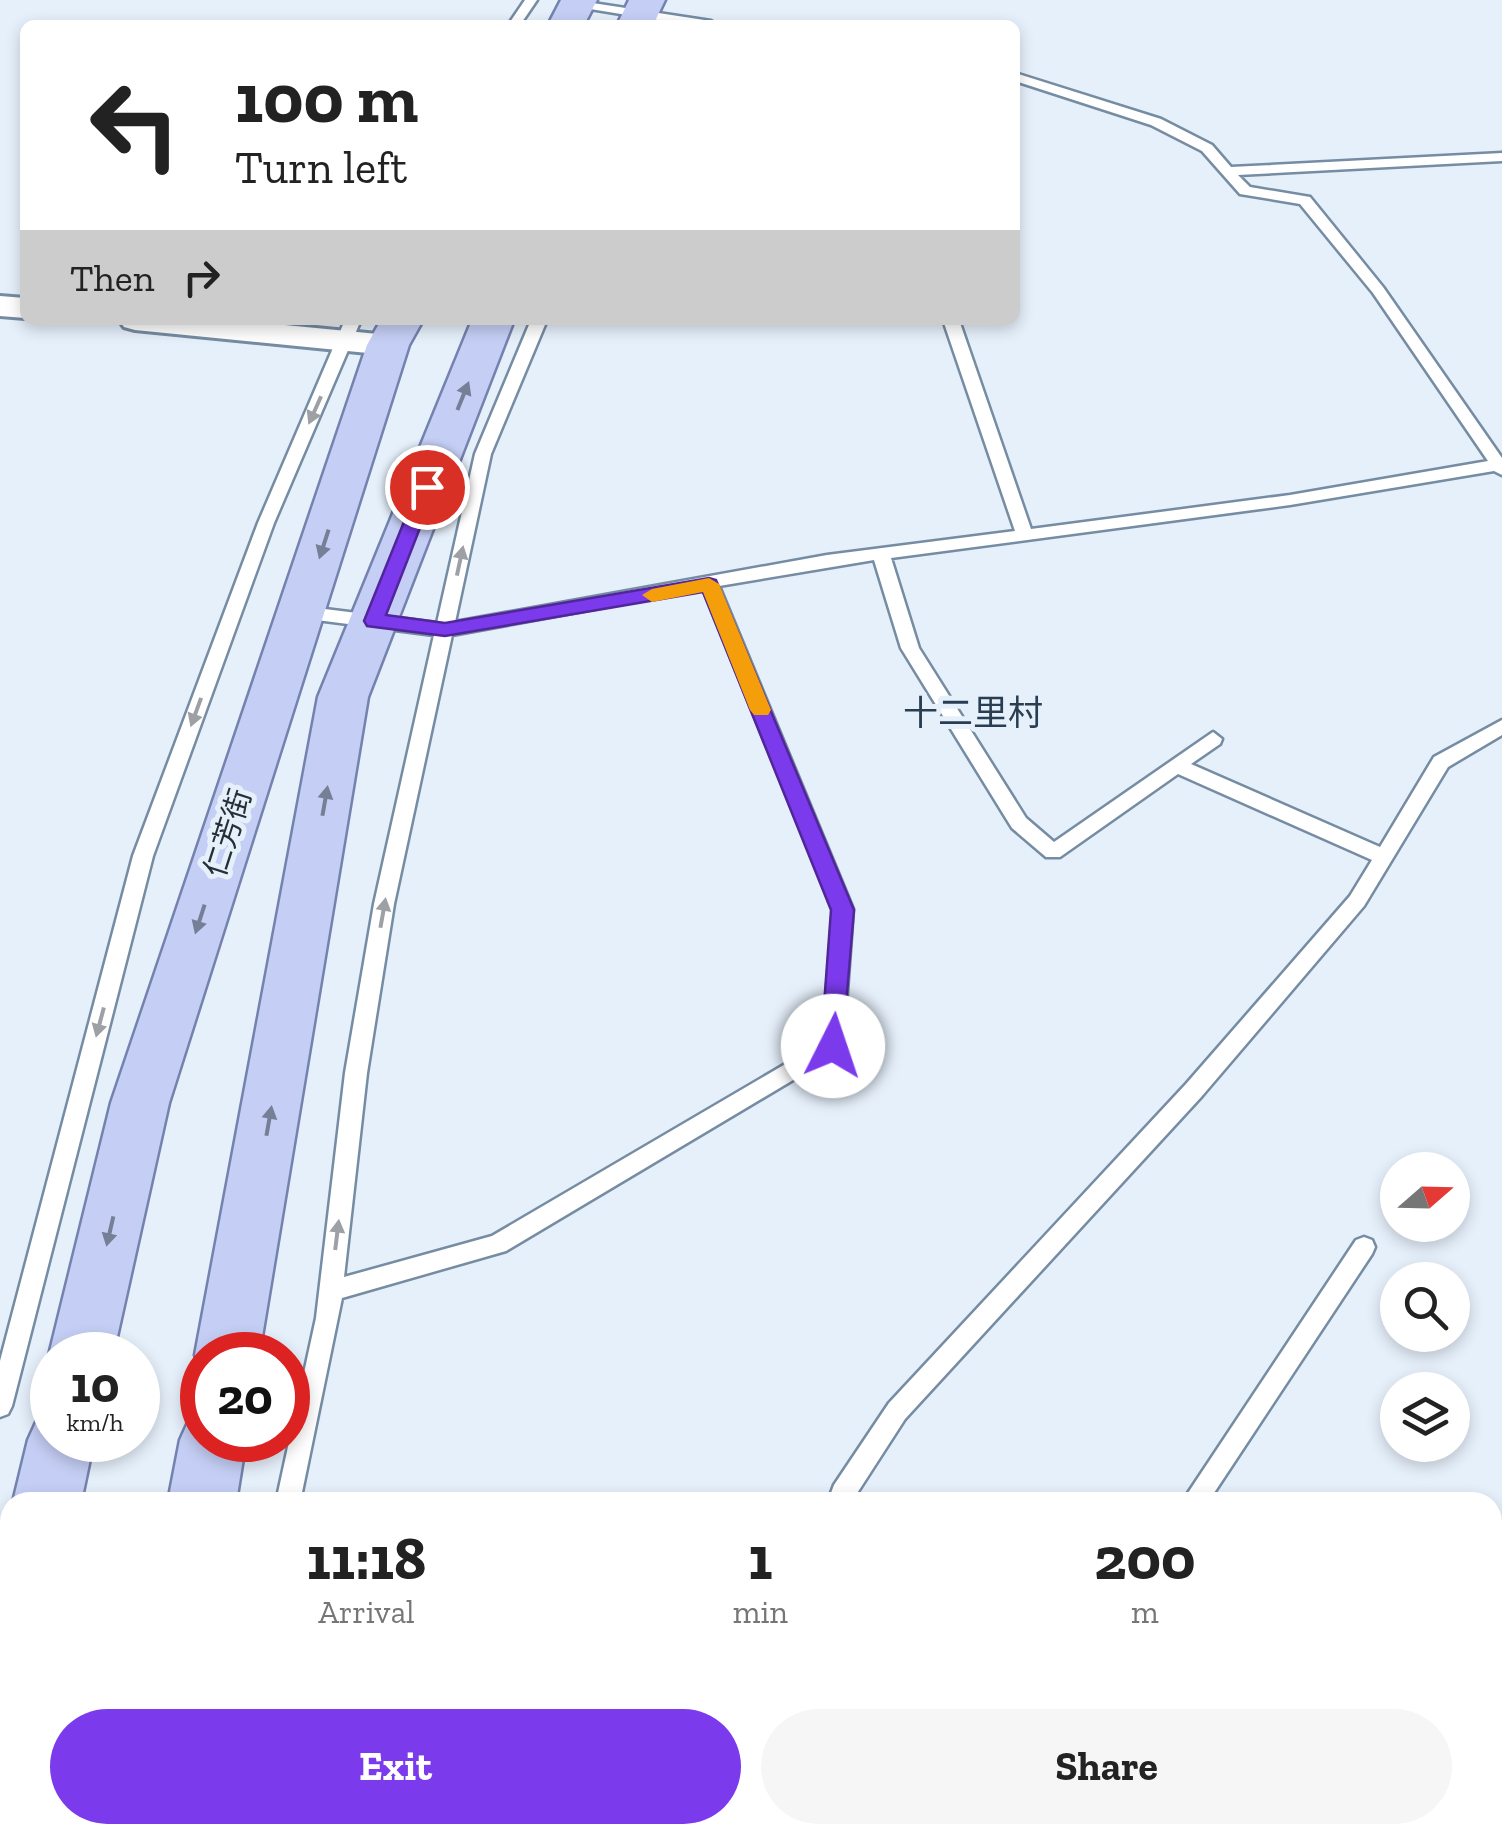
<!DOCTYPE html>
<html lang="en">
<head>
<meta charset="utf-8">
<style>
  :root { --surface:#fff; --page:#f6f6f6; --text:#222; --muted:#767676; --accent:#7c3aed }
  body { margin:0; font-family:"Zilla Slab","Noto Sans SC",serif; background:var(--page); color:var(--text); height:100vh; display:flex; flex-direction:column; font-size:38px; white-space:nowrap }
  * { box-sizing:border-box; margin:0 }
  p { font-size:32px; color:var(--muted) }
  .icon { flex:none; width:55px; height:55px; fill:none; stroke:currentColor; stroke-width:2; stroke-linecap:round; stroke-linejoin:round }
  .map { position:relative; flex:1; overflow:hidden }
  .side { position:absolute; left:0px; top:1492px; width:1502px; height:352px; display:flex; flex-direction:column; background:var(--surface); border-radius:30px 30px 0 0; box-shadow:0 5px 15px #0003 }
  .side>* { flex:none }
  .banner { position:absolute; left:20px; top:20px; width:1000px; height:305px; border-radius:15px; box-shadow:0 5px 15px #0003; background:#fff; color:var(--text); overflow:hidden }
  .needle { width:65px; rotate:70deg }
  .fabs { position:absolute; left:1380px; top:1152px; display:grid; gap:20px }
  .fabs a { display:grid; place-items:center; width:90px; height:90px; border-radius:50%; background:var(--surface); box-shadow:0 5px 15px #0003; font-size:50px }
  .speed { position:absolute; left:30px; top:1332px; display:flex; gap:20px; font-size:50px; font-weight:700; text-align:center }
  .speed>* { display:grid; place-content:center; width:130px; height:130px; border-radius:50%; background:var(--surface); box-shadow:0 5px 15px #0003; line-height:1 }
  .speed small { font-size:25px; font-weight:400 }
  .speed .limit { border:15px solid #d22; background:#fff; color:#111 }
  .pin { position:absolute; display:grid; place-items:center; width:85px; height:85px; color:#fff; margin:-42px; border:5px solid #fff; border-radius:50%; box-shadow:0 2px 10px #0007 }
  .me { position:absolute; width:110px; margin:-55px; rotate:4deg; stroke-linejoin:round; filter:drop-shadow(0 0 8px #0008) }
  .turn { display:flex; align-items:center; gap:35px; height:210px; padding:0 50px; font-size:45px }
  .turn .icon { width:130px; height:130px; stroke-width:2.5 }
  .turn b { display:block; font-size:70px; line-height:85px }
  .then { display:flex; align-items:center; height:95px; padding:0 50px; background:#0003; gap:20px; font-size:38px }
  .eta { display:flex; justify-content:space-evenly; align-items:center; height:170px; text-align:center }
  .eta b { font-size:60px; font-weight:800; line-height:70px }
  .button { display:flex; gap:20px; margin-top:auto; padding:20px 50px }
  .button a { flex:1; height:115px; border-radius:60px; background:var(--accent); color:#fff; font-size:40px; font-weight:800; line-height:115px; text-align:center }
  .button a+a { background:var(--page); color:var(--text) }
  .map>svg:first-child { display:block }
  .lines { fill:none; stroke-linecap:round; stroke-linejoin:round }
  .lane-casing { stroke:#758ca3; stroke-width:5 }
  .street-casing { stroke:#758ca3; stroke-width:6 }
  .primary-casing { stroke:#7482ae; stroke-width:5 }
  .lane { fill:#fff; fill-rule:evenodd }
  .street { fill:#fff; fill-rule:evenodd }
  .primary { fill:#c5cff5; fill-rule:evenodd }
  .oneway { fill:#757f96 }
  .oneway2 { fill:#9da1a5 }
  .route { fill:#7c3aed; stroke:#51269a; stroke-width:2.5 }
  .slow { fill:#f59e0b }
  .labels { text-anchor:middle; stroke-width:10; stroke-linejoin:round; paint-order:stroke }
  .street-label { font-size:30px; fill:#252f38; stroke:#e6f0fb }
  .quarter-label { font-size:35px; fill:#293e52; stroke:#e6f0fb }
</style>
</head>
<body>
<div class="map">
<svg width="1502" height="1843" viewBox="0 0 1502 1843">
  <rect width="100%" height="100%" fill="#e6f0fb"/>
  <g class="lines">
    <defs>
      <g id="lane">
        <polygon points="525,0 537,0 520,25 508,25"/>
        <polygon points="573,0 711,21 717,25 688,25 578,7 573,6"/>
        <path d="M1015 73 1161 119 1212 145 1231 167 1502 153V161L1238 175 1250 187 1310 197 1383 287 1502 458V475L1494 471 1290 505 891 558 919 648 1026 818 1054 842 1213 732 1222 739 1220 744 1191 764 1380 847 1434 757 1502 720V735L1448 767 1364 906 1202 1096 905 1419 852 1501 838 1502 831 1493 834 1485 889 1403 1186 1084 1350 896 1372 860 1178 774 1060 857H1046L1012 828 901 648 874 560 719 586 853 909 843 1046 840 1052 506 1251 342 1298 300 1502H276L316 1318 345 1073 374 904 434 635 301 618 292 612 301 606 437 623 475 454 531 320H547L491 454 455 622 827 555 1015 531 943 320H959L1031 529 1290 495 1488 461 1373 293 1300 204 1240 194 1202 151 1151 125 1015 81ZM703 589 833 909 823 1042 492 1236 344 1277 367 1073 394 904 452 635Z"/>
        <polygon points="345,320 361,320 274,523 153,856 12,1406 8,1414 0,1417 0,1361 133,856 258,523"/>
        <polygon points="1364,1237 1372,1240 1375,1247 1372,1254 1208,1502 1182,1502 1356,1240"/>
        <polygon points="1502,1696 1502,1722 1492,1724 1492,1698"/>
        <polygon points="207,1835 235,1835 234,1843 206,1843"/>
        <polygon points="544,1835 576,1835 572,1843 540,1843"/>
        <polygon points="1205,1835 1238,1835 1242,1843 1209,1843"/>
        <polygon points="1276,1835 1304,1835 1301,1843 1273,1843"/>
      </g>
      <g id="street">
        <polygon points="0,296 25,298 25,318 0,316"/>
        <polygon points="119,320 234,320 388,335 400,338 404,345 400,352 388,355 135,330 124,327"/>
      </g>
      <g id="primary">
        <polygon points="561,0 597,0 584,25 548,25"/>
        <polygon points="629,0 665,0 653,25 617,25"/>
        <polygon points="381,320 423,320 409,345 169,1103 113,1355 52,1355 52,1363 49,1355 111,1103 367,345"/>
        <polygon points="472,320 514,320 368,697 259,1355 202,1355 202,1372 195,1355 318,697"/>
        <polygon points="52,1412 52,1440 94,1440 81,1502 13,1502 28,1440 38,1418"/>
        <polygon points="202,1413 202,1440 246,1440 236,1502 168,1502 180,1440 190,1418"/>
        <polygon points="10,1626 10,1736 0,1740 0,1630"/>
        <polygon points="106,1835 180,1835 179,1843 105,1843"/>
      </g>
    </defs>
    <use href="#lane" class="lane-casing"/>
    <use href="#street" class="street-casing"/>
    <use href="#primary" class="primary-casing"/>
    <use href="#lane" class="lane"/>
    <use href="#street" class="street"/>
    <use href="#primary" class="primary"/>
  </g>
  <defs><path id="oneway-solid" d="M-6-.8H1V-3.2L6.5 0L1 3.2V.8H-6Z" transform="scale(2.5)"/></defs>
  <g class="oneway">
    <use href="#oneway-solid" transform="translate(463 396) rotate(-68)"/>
    <use href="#oneway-solid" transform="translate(324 544) rotate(108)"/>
    <use href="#oneway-solid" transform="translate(325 801) rotate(-80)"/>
    <use href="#oneway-solid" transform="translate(200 919) rotate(108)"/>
    <use href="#oneway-solid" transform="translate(269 1121) rotate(-80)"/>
    <use href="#oneway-solid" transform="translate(110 1231) rotate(103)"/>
  </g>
  <g class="oneway2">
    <use href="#oneway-solid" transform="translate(315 410) rotate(114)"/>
    <use href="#oneway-solid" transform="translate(460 561) rotate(-78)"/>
    <use href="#oneway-solid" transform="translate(196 712) rotate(110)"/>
    <use href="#oneway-solid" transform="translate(383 913) rotate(-80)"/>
    <use href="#oneway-solid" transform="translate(100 1022) rotate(105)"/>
    <use href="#oneway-solid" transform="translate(337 1235) rotate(-83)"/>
  </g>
  <polygon class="route" points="427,481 436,487 386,615 445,623 709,578 716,580 854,910 842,1053 825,1053 821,1046 831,910 703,592 445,636 367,626 364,621 418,487"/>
  <polygon class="slow" points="709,578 719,584 771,710 768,715 754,715 750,710 703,592 652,602 642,595 652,589"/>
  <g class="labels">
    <g class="street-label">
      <text transform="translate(228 833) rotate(-72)" y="10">仁芳街</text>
    </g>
    <g class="quarter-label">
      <text x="973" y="725">十二里村</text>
    </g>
  </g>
</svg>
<div class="fabs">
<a><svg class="needle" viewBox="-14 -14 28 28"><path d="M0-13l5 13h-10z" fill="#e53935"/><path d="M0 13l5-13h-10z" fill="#767676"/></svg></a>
<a><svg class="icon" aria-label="search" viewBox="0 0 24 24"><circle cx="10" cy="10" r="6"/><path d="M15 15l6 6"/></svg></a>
<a><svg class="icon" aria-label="layers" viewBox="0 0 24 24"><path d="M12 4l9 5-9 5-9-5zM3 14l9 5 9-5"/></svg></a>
</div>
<div class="speed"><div>10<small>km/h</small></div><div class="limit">20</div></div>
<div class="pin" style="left:427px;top:487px;background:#d93025"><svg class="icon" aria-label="arrive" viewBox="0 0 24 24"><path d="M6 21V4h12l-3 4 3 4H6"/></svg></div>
<svg class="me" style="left:833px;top:1046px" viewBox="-20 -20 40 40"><circle r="19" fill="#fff"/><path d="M0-13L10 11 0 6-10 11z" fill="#7c3aed"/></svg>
<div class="banner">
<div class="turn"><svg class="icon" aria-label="left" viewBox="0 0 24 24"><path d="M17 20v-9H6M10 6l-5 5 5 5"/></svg><div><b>100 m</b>Turn left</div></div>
<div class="then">Then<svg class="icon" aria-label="right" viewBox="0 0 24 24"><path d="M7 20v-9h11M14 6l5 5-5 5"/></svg></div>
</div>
<section class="side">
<div class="eta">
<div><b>11:18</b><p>Arrival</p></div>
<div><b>1</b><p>min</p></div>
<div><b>200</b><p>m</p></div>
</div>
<div class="button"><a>Exit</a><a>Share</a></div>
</section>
</div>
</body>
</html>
